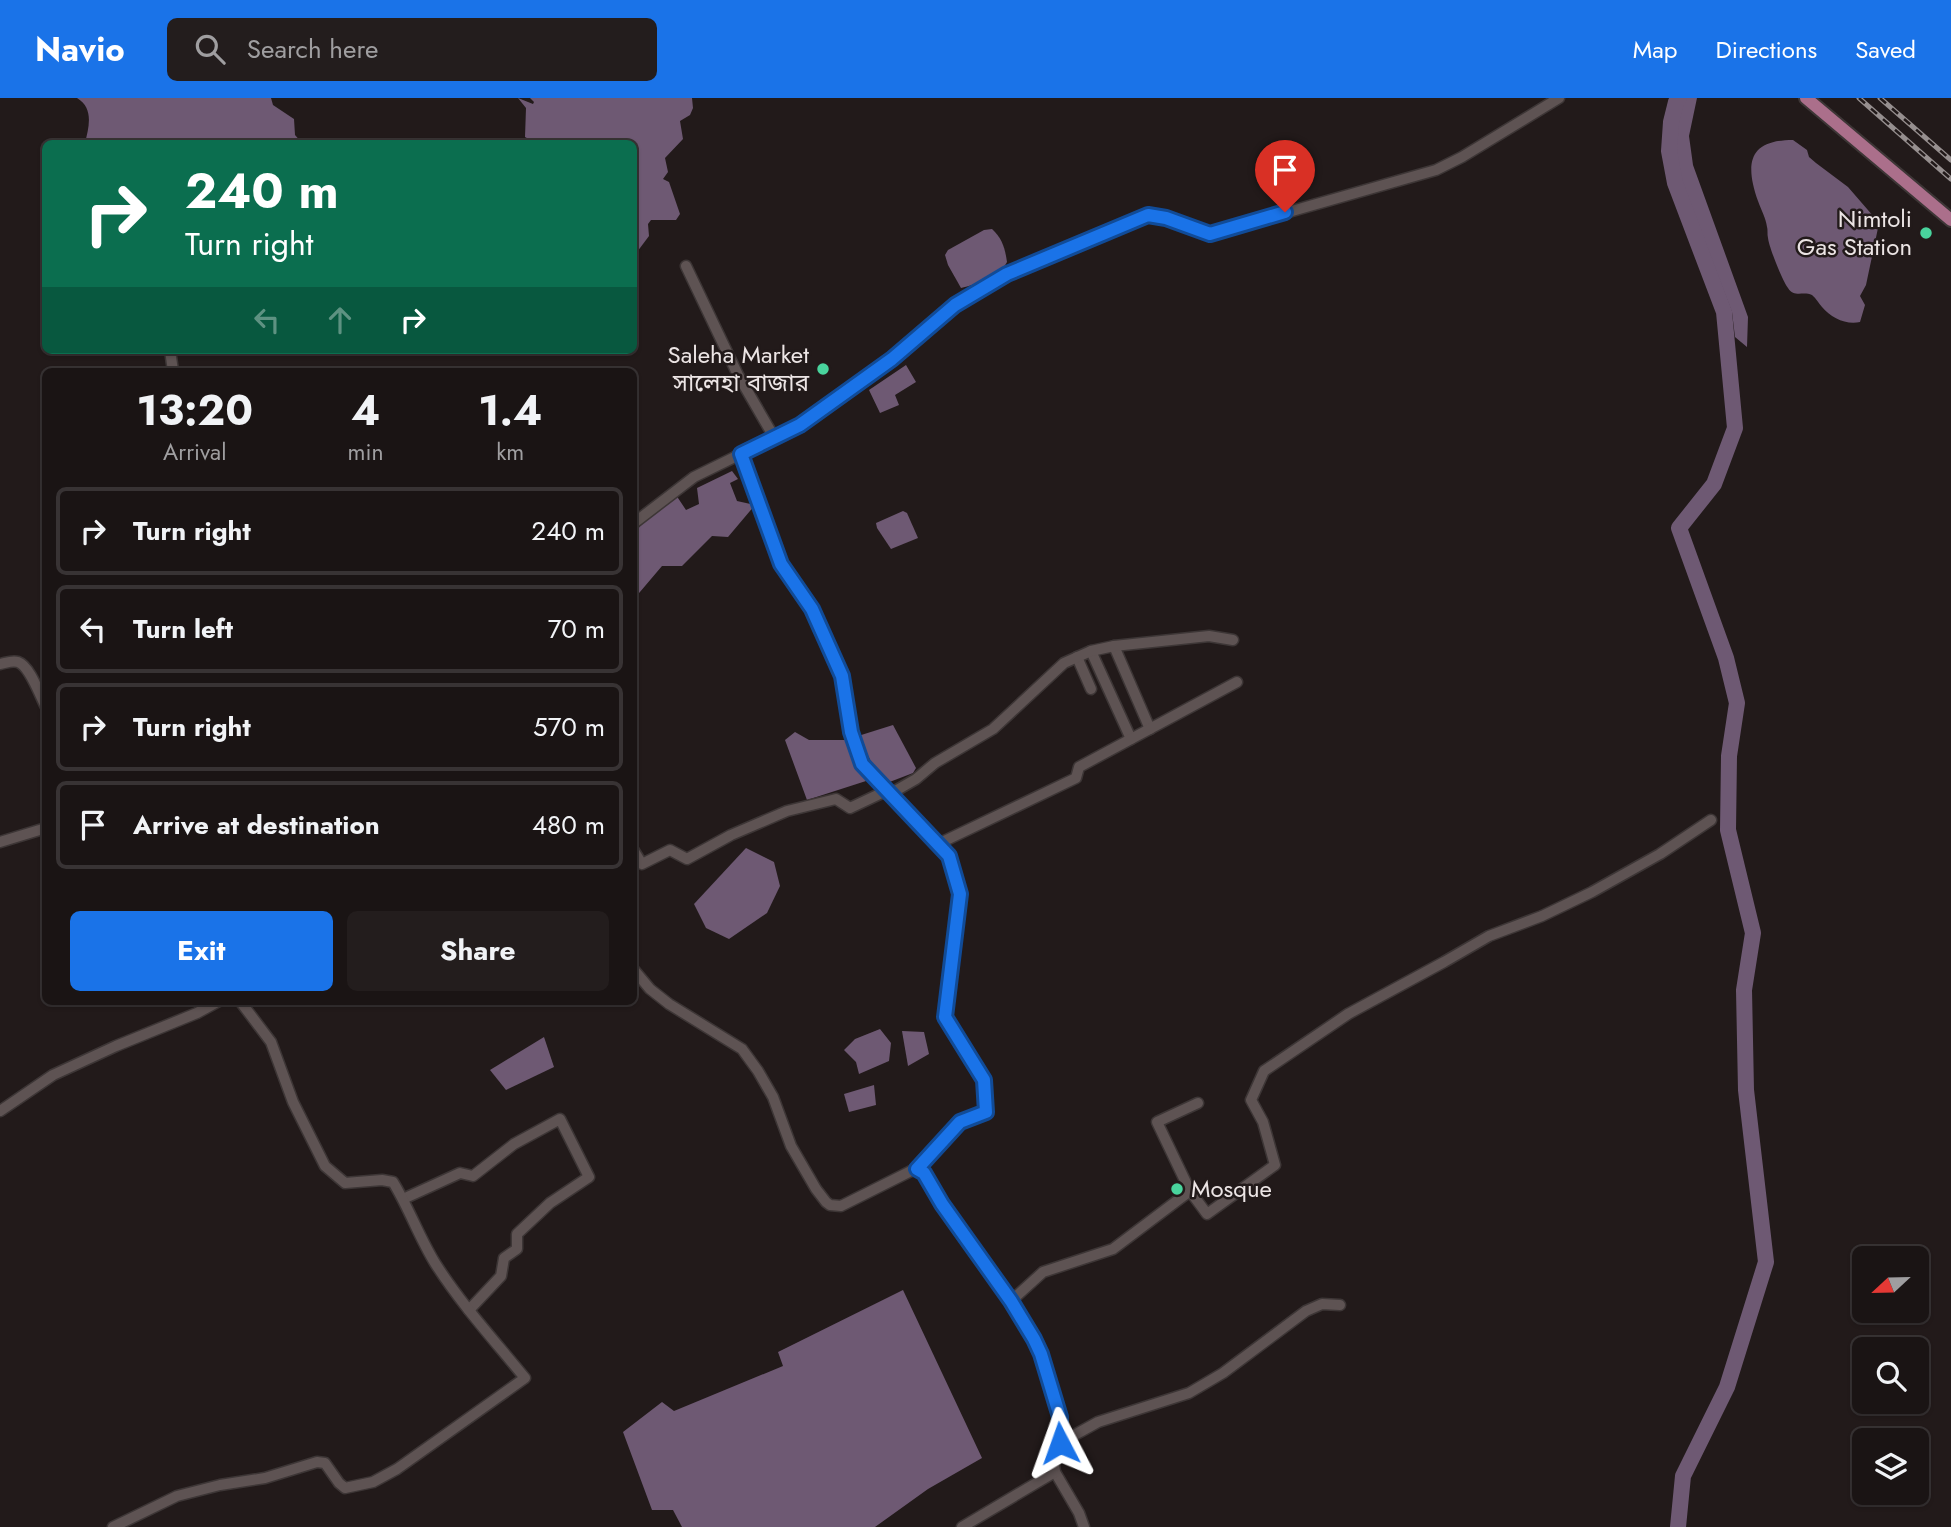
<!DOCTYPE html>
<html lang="en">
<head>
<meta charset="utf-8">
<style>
  :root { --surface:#1a1414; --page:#231d1d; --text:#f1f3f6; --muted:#9f9ea0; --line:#383334; --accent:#1a73e8 }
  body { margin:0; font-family:Jost,"Noto Sans Bengali",sans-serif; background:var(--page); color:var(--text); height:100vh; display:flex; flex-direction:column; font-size:26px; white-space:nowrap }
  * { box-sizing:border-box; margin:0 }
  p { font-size:23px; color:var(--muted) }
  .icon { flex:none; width:38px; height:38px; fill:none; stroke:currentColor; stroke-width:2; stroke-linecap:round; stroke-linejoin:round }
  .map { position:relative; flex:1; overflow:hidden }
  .sheet { position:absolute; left:42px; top:270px; width:595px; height:637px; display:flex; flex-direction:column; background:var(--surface); border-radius:10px; box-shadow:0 2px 5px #0004,0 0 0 2px var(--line) }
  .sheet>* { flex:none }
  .banner { position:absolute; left:42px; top:42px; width:595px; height:214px; border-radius:10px; box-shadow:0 2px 5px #0004,0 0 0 2px var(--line); background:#0b6e4f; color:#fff; overflow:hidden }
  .needle { width:46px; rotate:248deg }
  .tools { position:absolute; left:1852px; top:1148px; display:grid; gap:14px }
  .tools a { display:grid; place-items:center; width:77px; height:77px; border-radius:10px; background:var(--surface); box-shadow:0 2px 5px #0004,0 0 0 2px var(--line); font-size:35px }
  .pin { position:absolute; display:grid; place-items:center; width:60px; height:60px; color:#fff; margin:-72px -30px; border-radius:50% 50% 50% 0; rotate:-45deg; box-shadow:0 0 7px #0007 }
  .pin .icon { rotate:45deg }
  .me { position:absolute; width:77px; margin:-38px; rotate:356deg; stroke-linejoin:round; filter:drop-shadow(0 0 5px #0008) }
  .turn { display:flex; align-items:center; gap:24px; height:147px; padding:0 28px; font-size:32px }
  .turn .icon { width:91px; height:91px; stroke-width:2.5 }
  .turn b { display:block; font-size:49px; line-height:60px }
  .lanes { display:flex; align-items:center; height:66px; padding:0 28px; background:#0003; justify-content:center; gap:35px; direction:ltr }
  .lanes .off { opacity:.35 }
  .eta { display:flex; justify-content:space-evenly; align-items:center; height:119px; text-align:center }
  .eta b { font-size:42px; font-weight:700; line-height:49px }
  .button { display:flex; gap:14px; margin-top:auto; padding:14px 28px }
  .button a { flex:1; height:80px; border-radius:10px; background:var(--accent); color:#fff; font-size:28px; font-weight:700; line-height:80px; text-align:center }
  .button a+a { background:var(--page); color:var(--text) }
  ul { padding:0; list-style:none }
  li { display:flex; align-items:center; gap:21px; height:88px; margin:0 14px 10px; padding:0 14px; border:4px solid var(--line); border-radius:10px }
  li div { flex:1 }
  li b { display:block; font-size:26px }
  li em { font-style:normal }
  header { display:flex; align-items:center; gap:42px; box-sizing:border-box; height:98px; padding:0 35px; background:var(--accent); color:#fff }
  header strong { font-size:33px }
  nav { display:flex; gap:38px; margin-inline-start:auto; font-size:24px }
  .search { width:490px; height:63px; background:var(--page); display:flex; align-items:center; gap:18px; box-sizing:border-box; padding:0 24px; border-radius:10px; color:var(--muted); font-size:26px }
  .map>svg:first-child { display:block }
  .water { fill:#6e5973 }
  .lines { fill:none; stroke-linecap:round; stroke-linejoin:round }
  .river { stroke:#6e5973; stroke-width:16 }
  .minor-casing { stroke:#3d3636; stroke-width:13 }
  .major-casing { stroke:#3d3636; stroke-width:16 }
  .minor { stroke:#5e5353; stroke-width:10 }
  .major { stroke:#ab6f8b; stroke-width:12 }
  .rail-casing { stroke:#968f8f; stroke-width:5 }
  .rail { stroke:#221a1a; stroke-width:2.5; stroke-dasharray:8; stroke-linecap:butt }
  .route-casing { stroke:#114b97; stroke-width:18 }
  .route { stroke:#1a73e8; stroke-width:12 }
  .poi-dot { fill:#49d49d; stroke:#221a1a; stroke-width:2.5 }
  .labels { text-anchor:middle; stroke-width:5; stroke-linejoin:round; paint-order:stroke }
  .poi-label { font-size:24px; fill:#ece5e5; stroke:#221a1a; text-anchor:end }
</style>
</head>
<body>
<header>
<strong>Navio</strong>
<div class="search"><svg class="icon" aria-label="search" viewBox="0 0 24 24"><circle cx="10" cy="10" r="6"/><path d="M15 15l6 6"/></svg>Search here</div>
<nav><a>Map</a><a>Directions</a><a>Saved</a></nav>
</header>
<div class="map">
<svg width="1951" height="1429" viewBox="0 0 1951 1429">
  <rect width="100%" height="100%" fill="#221a1a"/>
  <g class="water">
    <path d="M77 0H271L273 7 294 21 295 37 302 45H85C89 29 94 10 77 0Z"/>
    <polygon points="518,0 533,6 534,4 530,0 692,0 693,10 690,17 680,23 683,41 665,60 668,74 663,81 669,84 680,116 676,122 651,122 648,126 649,138 634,158 634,46 536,45 525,39 526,10"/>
    <polygon points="1676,0 1697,0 1689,38 1693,67 1748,219 1747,249 1735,239 1732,214 1705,144 1684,108 1668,47"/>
    <path d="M1793 42 1807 52 1809 59 1816 65 1848 89 1874 119 1878 130 1866 187 1860 198 1865 207 1860 224C1846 227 1831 220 1822 209 1819 206 1816 200 1812 197 1803 193 1794 200 1788 190 1782 182 1769 149 1768 140 1767 136 1768 132 1767 129 1766 120 1761 112 1758 103 1745 66 1748 42 1793 42Z"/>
    <path d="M992 131C1002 140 1005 150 1007 164 1000 177 976 187 961 190L948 167 945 157 948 152 984 132Z"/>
    <polygon points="906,267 916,284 895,297 899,307 880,315 869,292"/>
    <polygon points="732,373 738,381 730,385 737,403 755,407 728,439 712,438 682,468 662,468 634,501 634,437 642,425 676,397 686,412 699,406 697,390"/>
    <polygon points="903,413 907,415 918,440 891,451 877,430 876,425"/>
    <polygon points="893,627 916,670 913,675 887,685 880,681 858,638"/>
    <polygon points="795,634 809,642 847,642 866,683 807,702 785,642"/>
    <polygon points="746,750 774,764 780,788 767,815 729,841 706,830 694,806"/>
    <polygon points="880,931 891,945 889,963 859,976 856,964 844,952 855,941"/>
    <polygon points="902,933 924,934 929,956 908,968"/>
    <polygon points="544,939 554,969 506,992 490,972"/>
    <polygon points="874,987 876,1007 849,1014 844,996"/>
    <polygon points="903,1192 982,1360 928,1391 875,1429 682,1429 673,1412 652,1412 623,1334 662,1304 674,1313 783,1268 778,1254"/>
  </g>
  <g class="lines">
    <polyline class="river" points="1678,1429 1683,1378 1727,1289 1766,1164 1746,992 1744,892 1753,835 1728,732 1729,658 1737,605 1726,560 1679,430 1714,386 1735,330 1724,214 1675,85 1669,53 1671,24 1676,4 1679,0"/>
    <defs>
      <g id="minor">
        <polyline points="686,168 738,277 774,339"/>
        <polyline points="170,252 173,273"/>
        <polyline points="741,356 781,466 812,511 842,578 851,634 862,666 949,758 960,796 945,919 984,982 986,1014 960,1024 917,1071"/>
        <polyline points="634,425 694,379 800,327 892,261 955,207 1007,176 1148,117 1166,120 1211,136 1436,72 1462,59 1559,0"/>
        <polyline points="1114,548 1150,631"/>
        <polyline points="1091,553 1131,641"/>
        <polyline points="1077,559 1091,591"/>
        <path d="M0 566C6 565 12 562 18 564 30 568 40 598 46 609"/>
        <polyline points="890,696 916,681 935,665 993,631 1064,565 1091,553 1114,548 1209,538 1233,542"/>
        <polyline points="0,744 46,730"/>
        <polyline points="938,746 1076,680 1079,669 1237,584"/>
        <polyline points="634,753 642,766 670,752 687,761 731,737 787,713 836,701 850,710 886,693"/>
        <polyline points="634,872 650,891 669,906 742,951 758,973 773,999 791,1048 816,1091 826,1104 830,1107 841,1108 911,1073 917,1071 924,1075 942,1106 1011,1203 1041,1256 1060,1319 1060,1345 1054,1367 1055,1374 1079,1415 1084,1429"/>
        <polyline points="0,1013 53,977 116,948 197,915 219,903"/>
        <polyline points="1190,1093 1157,1024 1198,1005"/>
        <polyline points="403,1101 460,1075 473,1078 514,1046 560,1021 589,1079 550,1105 517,1136 517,1151 504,1160 501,1178 469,1212"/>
        <polyline points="1011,1203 1043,1174 1113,1151 1190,1093 1207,1116 1275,1067 1263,1024 1251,1002 1264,973 1348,916 1444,864 1489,838 1542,818 1592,794 1660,756 1711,722"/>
        <polyline points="1060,1345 1098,1324 1189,1295 1223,1275 1306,1213 1322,1206 1340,1207"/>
        <path d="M113 1429 177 1398 220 1387 265 1380 317 1364 325 1365 339 1385 345 1390 373 1384 397 1371 525 1280C494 1242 461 1206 435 1165 419 1139 409 1110 393 1084L382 1082 345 1085 325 1068 293 1004 271 944 240 903"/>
        <polyline points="962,1429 1055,1374"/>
      </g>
      <polyline id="major" points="1806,0 1951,122"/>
    </defs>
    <use href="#minor" class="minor-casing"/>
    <use href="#major" class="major-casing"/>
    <use href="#minor" class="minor"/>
    <use href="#major" class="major"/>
    <defs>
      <g id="rail">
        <polyline points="1859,0 1951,81"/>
        <polyline points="1880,0 1951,62"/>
      </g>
    </defs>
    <use href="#rail" class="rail-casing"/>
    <use href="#rail" class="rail"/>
  </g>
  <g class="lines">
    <defs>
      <polyline id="route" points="1060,1345 1060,1319 1041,1256 1034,1241 1011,1203 942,1106 924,1075 917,1071 960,1024 986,1014 984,982 945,919 960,796 949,758 862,666 851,634 842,578 812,511 781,466 741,356 800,327 892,261 955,207 1007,176 1148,117 1166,120 1210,136 1285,114"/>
    </defs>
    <use href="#route" class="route-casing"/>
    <use href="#route" class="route"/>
  </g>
  <g class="poi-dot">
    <circle cx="1926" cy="135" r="7"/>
    <circle cx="823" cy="271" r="7"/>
    <circle cx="1177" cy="1091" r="7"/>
  </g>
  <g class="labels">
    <g class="poi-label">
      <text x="1912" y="129">Nimtoli<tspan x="1912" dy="28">Gas Station</tspan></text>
      <text x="809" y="265">Saleha Market<tspan x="809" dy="28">সালেহা বাজার</tspan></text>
      <text x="1191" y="1099" text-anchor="start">Mosque</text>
    </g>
  </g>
</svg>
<div class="tools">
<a><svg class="needle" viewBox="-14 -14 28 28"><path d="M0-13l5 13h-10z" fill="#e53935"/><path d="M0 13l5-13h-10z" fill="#9f9ea0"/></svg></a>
<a><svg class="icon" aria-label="search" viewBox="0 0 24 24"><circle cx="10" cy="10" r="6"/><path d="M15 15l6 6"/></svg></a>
<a><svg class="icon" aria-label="layers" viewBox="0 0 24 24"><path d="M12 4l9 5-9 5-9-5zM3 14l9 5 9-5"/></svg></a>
</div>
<div class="pin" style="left:1285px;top:114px;background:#d93025"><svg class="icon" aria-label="arrive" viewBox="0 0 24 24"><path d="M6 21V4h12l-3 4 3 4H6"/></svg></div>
<svg class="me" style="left:1060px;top:1345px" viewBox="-20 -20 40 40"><path d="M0-17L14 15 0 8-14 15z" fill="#1a73e8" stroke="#fff" stroke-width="4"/></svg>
<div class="banner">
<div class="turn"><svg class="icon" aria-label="right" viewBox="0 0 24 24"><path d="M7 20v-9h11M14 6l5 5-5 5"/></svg><div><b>240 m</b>Turn right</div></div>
<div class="lanes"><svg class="icon off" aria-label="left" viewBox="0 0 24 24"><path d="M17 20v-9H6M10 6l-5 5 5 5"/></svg><svg class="icon off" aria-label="ahead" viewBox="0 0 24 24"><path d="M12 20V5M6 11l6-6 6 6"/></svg><svg class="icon" aria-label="right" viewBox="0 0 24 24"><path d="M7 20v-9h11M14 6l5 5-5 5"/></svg></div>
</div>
<section class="sheet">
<div class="eta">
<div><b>13:20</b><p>Arrival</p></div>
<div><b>4</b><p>min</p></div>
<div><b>1.4</b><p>km</p></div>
</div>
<ul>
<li><svg class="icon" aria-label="right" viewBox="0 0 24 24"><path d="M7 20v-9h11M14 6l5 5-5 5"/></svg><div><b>Turn right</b></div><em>240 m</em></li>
<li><svg class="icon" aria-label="left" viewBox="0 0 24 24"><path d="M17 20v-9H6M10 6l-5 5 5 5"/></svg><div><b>Turn left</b></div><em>70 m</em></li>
<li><svg class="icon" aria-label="right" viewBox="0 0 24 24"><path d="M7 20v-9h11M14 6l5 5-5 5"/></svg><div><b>Turn right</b></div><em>570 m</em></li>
<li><svg class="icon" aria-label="arrive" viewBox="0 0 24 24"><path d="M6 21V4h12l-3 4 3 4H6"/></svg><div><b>Arrive at destination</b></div><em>480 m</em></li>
</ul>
<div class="button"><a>Exit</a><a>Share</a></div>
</section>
</div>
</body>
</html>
